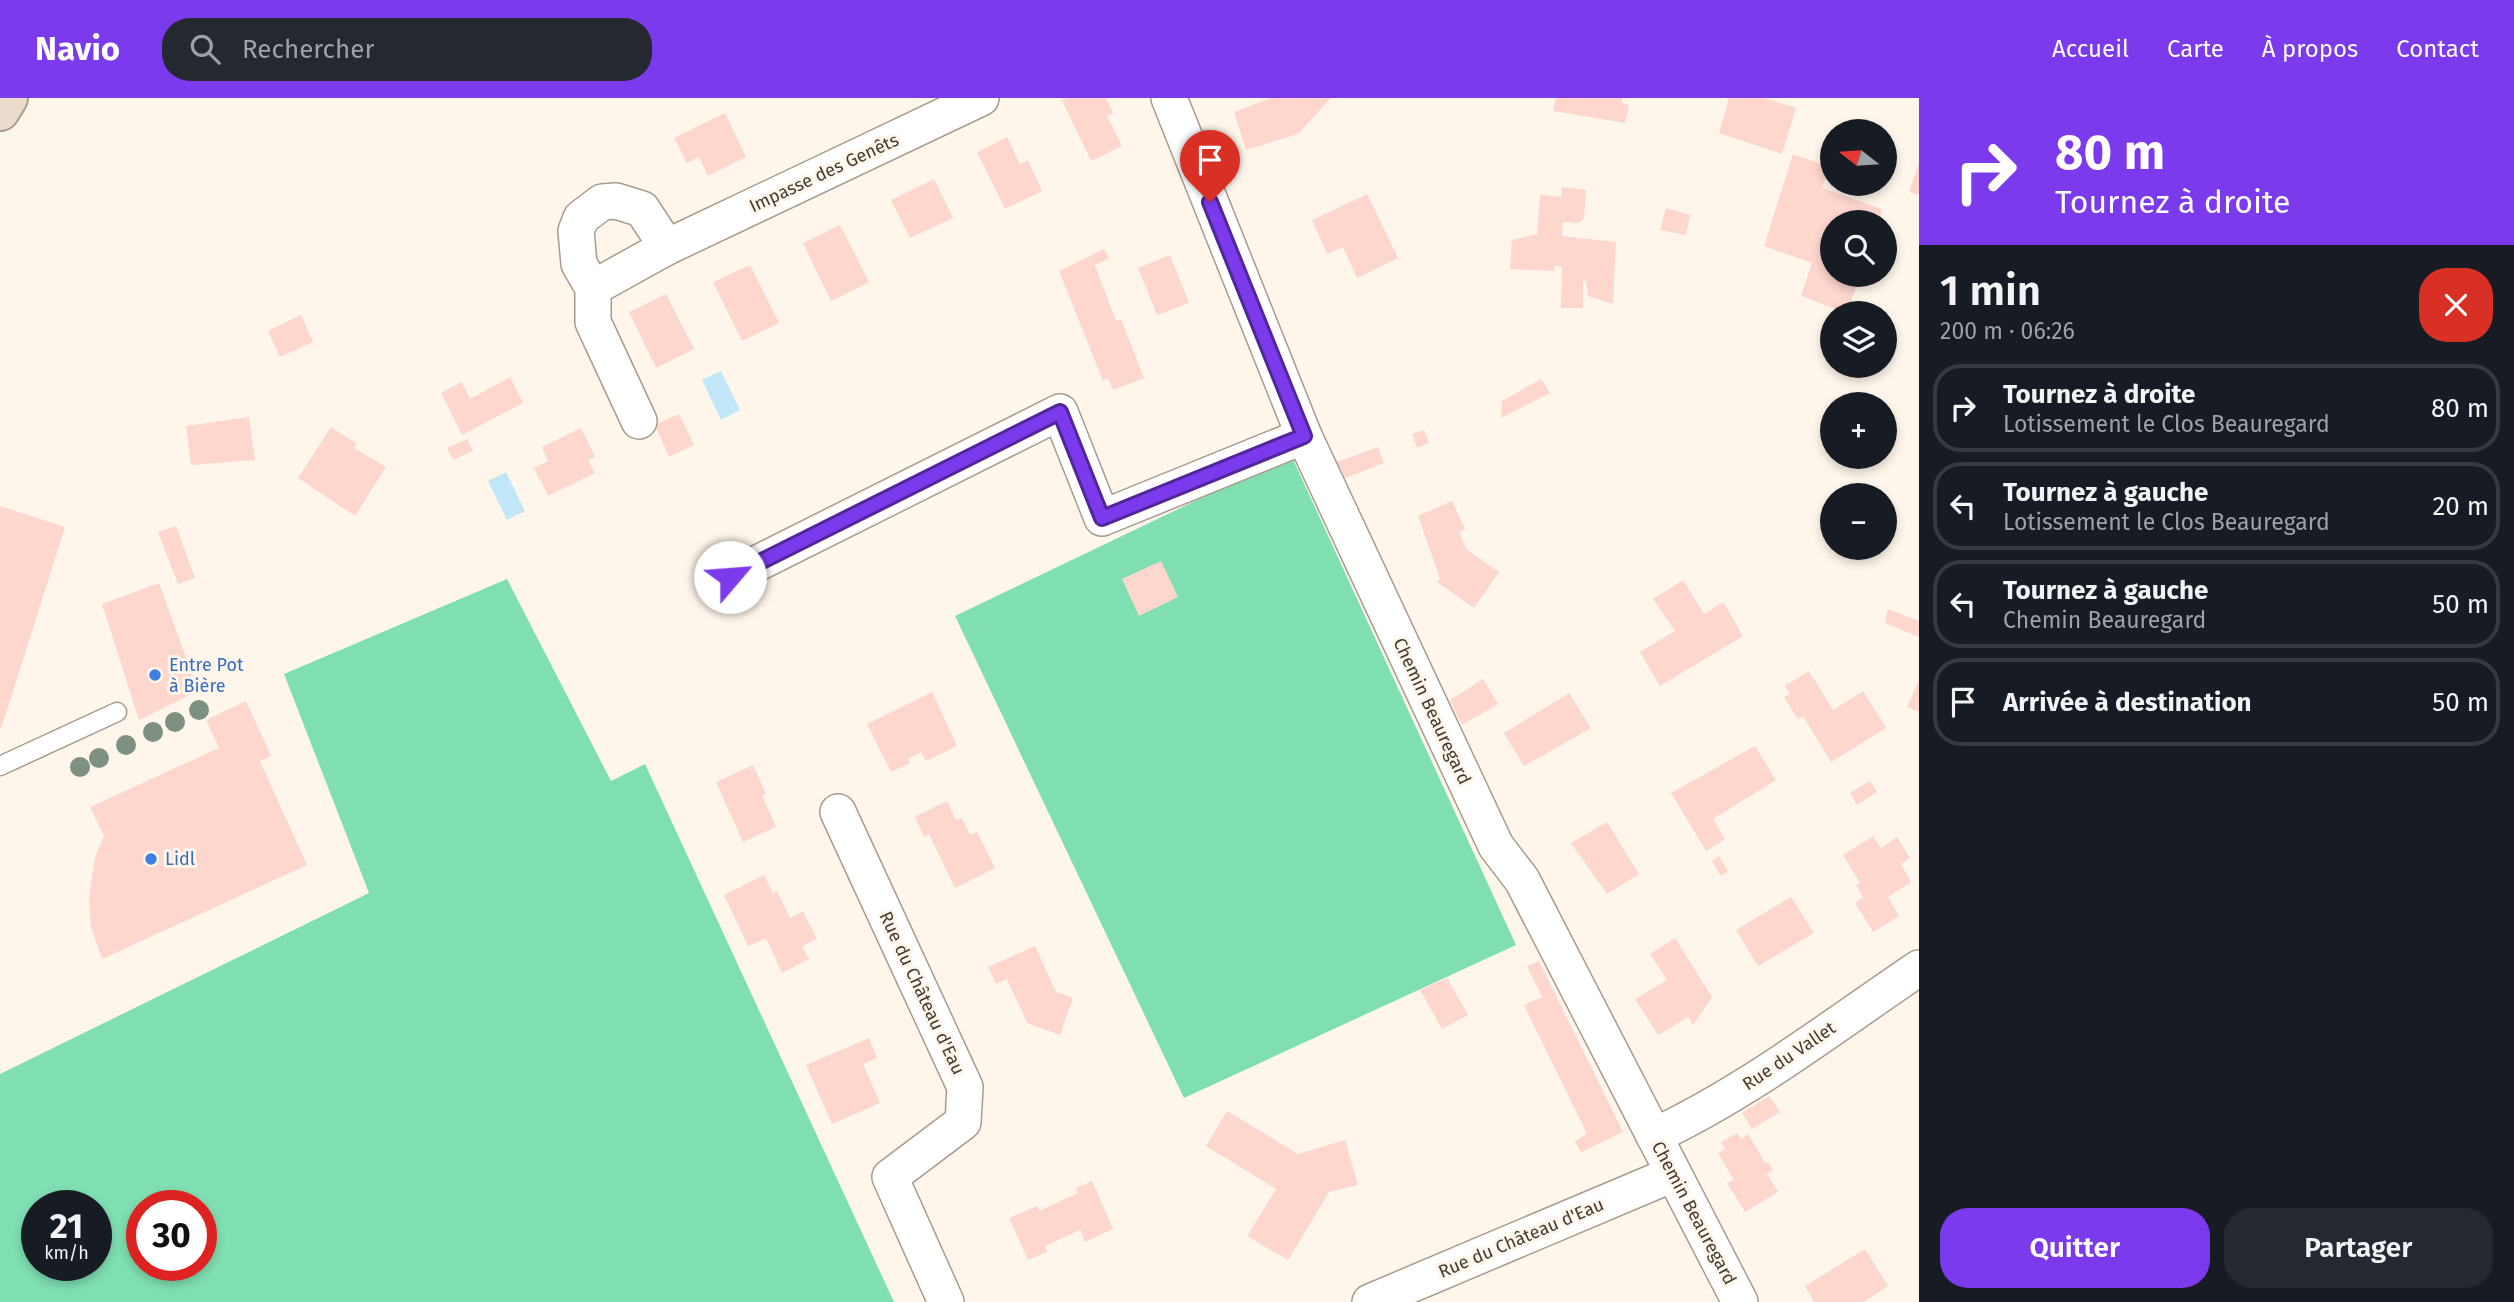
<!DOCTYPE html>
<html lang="fr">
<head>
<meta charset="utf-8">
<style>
  :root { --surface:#171b24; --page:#242831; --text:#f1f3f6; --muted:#9ea1a6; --line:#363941; --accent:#7c3aed }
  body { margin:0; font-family:"Fira Sans",sans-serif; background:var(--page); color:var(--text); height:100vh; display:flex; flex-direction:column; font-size:26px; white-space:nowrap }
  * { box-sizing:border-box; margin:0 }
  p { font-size:23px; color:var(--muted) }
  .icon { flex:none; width:38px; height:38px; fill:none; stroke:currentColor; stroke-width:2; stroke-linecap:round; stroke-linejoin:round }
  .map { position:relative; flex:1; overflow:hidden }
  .details { display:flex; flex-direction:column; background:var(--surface); width:595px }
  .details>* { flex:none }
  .banner { background:#7c3aed; color:#fff; overflow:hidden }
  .needle { width:46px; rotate:287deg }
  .tools { position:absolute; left:1820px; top:21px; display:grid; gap:14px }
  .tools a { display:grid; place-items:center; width:77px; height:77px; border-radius:50%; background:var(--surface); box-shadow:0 4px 10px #0003; font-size:35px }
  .speed { position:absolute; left:21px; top:1092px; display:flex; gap:14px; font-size:35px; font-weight:700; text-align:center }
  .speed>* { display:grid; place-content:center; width:91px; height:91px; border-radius:50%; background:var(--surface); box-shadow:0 4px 10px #0003; line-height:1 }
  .speed small { font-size:18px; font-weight:400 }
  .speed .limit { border:10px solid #d22; background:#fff; color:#111 }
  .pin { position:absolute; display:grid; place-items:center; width:60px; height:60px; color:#fff; margin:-72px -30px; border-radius:50% 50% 50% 0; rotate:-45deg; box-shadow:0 0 7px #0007 }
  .pin .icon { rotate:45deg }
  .me { position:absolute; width:77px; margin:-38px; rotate:63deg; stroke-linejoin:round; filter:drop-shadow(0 0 5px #0008) }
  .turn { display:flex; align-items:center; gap:24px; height:147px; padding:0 21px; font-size:32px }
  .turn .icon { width:91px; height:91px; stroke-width:2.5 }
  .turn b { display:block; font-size:49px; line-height:60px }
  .round { display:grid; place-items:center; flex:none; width:74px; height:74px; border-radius:28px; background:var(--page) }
  .overview { display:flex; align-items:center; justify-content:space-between; height:119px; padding:0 21px }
  h1 { font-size:42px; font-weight:600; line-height:52px }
  .button { display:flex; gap:14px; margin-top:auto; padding:14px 21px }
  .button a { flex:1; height:80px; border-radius:28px; background:var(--accent); color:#fff; font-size:28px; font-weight:600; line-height:80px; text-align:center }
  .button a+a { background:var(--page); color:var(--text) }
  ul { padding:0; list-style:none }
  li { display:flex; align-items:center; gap:21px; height:88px; margin:0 14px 10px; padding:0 7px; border:4px solid var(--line); border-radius:28px }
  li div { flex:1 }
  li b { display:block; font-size:26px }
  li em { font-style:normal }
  header { display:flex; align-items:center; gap:42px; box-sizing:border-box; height:98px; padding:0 35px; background:var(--accent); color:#fff }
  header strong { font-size:33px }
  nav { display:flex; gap:38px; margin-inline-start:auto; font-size:24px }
  .search { width:490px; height:63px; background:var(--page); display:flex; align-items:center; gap:18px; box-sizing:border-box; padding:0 24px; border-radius:28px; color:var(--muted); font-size:26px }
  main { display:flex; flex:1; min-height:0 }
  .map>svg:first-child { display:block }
  .green { fill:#7fdfb2; fill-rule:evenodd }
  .water { fill:#c1e6f8 }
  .building { fill:#fdd6cd }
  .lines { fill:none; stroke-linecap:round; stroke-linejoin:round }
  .lane-casing { stroke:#a99b8b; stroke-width:21 }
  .street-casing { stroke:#a99b8b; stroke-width:38 }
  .secondary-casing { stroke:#a99b8b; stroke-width:42 }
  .lane { stroke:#fff; stroke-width:18 }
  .street { stroke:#fff; stroke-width:35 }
  .secondary { stroke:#ebdbcd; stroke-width:38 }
  .tree { fill:#7d9081 }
  .route-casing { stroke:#51269a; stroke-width:18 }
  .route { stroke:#7c3aed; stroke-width:12 }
  .shop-dot { fill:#3f7fe0; stroke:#fff6eb; stroke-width:2.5 }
  .labels { text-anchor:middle; stroke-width:6; stroke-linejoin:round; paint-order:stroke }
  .street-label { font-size:18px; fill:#413b34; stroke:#fff6eb }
  .shop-label { font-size:18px; fill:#366cbe; stroke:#fff6eb; text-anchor:start }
</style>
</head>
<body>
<header>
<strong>Navio</strong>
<div class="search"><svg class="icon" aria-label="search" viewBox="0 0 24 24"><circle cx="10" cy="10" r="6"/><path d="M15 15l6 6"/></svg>Rechercher</div>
<nav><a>Accueil</a><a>Carte</a><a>À propos</a><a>Contact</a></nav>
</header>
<main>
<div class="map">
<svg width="1919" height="1204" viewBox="0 0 1919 1204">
  <rect width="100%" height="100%" fill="#fff6eb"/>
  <g class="green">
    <polygon points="1291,357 1516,847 1184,1000 955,518"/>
    <path d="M507 481 611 683 645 666 894 1204H0V976L369 795 284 576ZM37 1108H96V1167H37ZM142 1108H201V1167H142Z"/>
  </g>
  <g class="water">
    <polygon points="721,273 740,312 721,322 702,282"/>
    <polygon points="506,374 525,413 507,422 488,383"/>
  </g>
  <g class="building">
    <polygon points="1066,0 1106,0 1113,15 1107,18 1122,48 1091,63 1062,2"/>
    <polygon points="1271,0 1331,0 1298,36 1246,52 1234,14"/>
    <polygon points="1556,0 1622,0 1622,5 1629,7 1625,25 1553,13"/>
    <polygon points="1729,0 1764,0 1796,10 1782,56 1719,35"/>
    <polygon points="725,15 746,59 708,78 699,59 687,65 674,40"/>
    <polygon points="1007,39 1020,66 1028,62 1042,93 1005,111 977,54"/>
    <polygon points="1793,56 1829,69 1822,90 1882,111 1878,124 1832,124 1832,177 1860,177 1847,215 1801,198 1812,165 1764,148"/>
    <polygon points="1919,65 1919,97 1909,94"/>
    <polygon points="934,81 953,120 910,140 891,102"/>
    <polygon points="1562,89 1586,92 1584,120 1579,125 1563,124 1562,138 1616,144 1613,206 1588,198 1586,183 1583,183 1583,210 1561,210 1562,169 1555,168 1554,173 1510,171 1512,142 1537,136 1540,97 1561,99"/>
    <polygon points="1367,96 1398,160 1357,180 1343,149 1327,156 1312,122"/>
    <polygon points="1666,110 1690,117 1686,137 1660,132"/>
    <polygon points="840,127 869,184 831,203 803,145"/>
    <polygon points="1104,151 1109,160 1095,167 1116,223 1121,221 1144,280 1113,292 1108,280 1103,283 1059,173"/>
    <polygon points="1170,157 1189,205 1157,217 1138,170"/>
    <polygon points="750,167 779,225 742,243 713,184"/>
    <polygon points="666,196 694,251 656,270 629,214"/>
    <polygon points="301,217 313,244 280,259 268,233"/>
    <polygon points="510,279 523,305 462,337 441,295 462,284 470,301"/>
    <polygon points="1541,281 1550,295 1501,320 1502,303"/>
    <polygon points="679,316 694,347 669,359 655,327"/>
    <polygon points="249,319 255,362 191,367 186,328"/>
    <polygon points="331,329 357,346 354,350 386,369 355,418 298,380"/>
    <polygon points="581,330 595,359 588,362 595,375 548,398 534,370 548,363 542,349"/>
    <polygon points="1424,332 1429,345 1417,350 1412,336"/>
    <polygon points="467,341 473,353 453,362 447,350"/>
    <polygon points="1378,349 1384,365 1345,380 1337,364"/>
    <polygon points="1452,403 1465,431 1459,434 1466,451 1499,474 1474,510 1437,484 1440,480 1418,418"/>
    <polygon points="0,408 65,429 1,631 0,631"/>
    <polygon points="176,428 195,480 178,486 158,434"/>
    <polygon points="1161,463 1178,499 1139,518 1122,481"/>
    <polygon points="1683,482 1704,516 1723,504 1743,538 1660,588 1640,554 1675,533 1653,501"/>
    <polygon points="159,485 198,593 139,622 102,506"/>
    <polygon points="1888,511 1919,523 1919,539 1885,525"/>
    <polygon points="1809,573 1833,612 1863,593 1886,630 1831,664 1803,618 1798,621 1784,599 1790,596 1785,588"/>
    <polygon points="1483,581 1498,606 1462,627 1450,602"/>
    <polygon points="1919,582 1919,614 1907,609"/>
    <polygon points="932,594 957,648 926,663 921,654 908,661 910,665 891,674 867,626"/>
    <polygon points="1569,595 1591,630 1524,668 1504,635"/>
    <polygon points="246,603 271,658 260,663 307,767 102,861 91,829 89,799 95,759 104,738 90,709 219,650 206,622"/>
    <polygon points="1755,648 1776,682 1713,721 1725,741 1706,753 1671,695"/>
    <polygon points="753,667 766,696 762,697 776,729 743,744 716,684"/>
    <polygon points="1870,683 1877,694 1857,707 1850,695"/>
    <polygon points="947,703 956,722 962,720 970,737 977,734 995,770 955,790 929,736 924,739 915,719"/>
    <polygon points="1607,724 1639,776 1607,796 1571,745"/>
    <polygon points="1873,738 1881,750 1897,739 1910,760 1901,766 1911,784 1888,799 1899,818 1873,834 1855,805 1863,799 1856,787 1860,785 1843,757"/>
    <polygon points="1719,758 1728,773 1721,778 1712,763"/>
    <polygon points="764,777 773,795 777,793 790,820 803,813 817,841 802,848 809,861 782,875 766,840 748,848 724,797"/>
    <polygon points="1791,799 1814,835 1758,868 1736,832"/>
    <polygon points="1675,840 1712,899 1693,927 1688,919 1658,937 1635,901 1667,882 1650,856"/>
    <polygon points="1035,848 1056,894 1073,900 1060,937 1027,925 1007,881 996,886 988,869"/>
    <polygon points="1539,863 1623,1034 1581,1054 1575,1043 1587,1036 1524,907 1542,899 1527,868"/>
    <polygon points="1447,880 1468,917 1442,931 1420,892"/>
    <polygon points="869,940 877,960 863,966 880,1005 832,1026 806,967"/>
    <polygon points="1769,998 1780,1014 1752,1031 1742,1015"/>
    <polygon points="1227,1013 1298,1056 1345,1042 1358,1087 1329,1094 1288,1162 1247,1138 1276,1091 1206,1048"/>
    <polygon points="1737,1035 1741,1041 1748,1036 1765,1065 1768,1064 1773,1072 1767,1076 1778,1094 1745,1114 1727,1085 1734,1082 1718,1055 1725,1051 1721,1044"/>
    <polygon points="1092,1083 1113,1131 1085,1144 1080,1132 1045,1148 1047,1154 1028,1162 1009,1120 1037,1108 1039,1113 1078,1095 1076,1090"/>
    <polygon points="1865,1151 1888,1188 1864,1204 1814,1204 1805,1188"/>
  </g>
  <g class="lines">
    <defs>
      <polyline id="lane" points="0,668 117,614"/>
      <g id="street">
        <polyline points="1169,0 1304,338 1496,748 1522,782 1740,1204"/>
        <polyline points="593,190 667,149"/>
        <polyline points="639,323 593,224 593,190 579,166 576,133 581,120 602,104 616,103 642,111 667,149 981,0"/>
        <polyline points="730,479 1060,314 1102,420 1304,338"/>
        <polyline points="838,714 965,989 963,1024 890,1079 946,1204"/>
        <path d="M1654 1038C1748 994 1833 928 1919 870"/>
        <polyline points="1370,1204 1673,1076"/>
      </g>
      <polyline id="secondary" points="0,13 8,0"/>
    </defs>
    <use href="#lane" class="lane-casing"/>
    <use href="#street" class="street-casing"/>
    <use href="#secondary" class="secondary-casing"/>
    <use href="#lane" class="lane"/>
    <use href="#street" class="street"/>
    <use href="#secondary" class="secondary"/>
  </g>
  <g class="tree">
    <circle cx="199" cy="612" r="10"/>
    <circle cx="175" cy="624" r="10"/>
    <circle cx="153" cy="634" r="10"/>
    <circle cx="126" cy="647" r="10"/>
    <circle cx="99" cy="660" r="10"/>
    <circle cx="80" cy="669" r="10"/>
  </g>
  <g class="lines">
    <defs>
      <polyline id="route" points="730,479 1060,314 1102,420 1304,338 1210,104"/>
    </defs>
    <use href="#route" class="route-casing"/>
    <use href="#route" class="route"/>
  </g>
  <g class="shop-dot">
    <circle cx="155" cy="577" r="7"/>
    <circle cx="151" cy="761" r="7"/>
  </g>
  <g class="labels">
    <g class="street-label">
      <text transform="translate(824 75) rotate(-25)" y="6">Impasse des Genêts</text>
      <text transform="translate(1432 613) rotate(65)" y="6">Chemin Beauregard</text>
      <text transform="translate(922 895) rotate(65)" y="6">Rue du Château d'Eau</text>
      <text transform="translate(1789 958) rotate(-34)" y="6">Rue du Vallet</text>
      <text transform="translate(1694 1115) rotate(62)" y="6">Chemin Beauregard</text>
      <text transform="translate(1521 1140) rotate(-23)" y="6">Rue du Château d'Eau</text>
    </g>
    <g class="shop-label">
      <text x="169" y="573">Entre Pot<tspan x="169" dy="21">à Bière</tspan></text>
      <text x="165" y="767">Lidl</text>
    </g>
  </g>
</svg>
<div class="tools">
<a><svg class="needle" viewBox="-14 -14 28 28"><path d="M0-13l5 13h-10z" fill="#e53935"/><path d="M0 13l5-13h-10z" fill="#9ea1a6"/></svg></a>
<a><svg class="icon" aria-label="search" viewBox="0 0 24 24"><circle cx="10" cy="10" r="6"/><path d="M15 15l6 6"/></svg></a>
<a><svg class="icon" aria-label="layers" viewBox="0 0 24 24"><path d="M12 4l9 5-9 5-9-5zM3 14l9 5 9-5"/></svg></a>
<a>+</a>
<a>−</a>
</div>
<div class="speed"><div>21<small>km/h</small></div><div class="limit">30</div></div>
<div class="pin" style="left:1210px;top:104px;background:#d93025"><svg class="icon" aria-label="arrive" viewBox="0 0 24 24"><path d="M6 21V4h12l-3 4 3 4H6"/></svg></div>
<svg class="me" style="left:730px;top:479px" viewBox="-20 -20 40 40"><circle r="19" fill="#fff"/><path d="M0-13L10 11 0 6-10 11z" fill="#7c3aed"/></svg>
</div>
<section class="details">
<div class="banner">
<div class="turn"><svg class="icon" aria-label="right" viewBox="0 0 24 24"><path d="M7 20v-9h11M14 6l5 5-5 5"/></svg><div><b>80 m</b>Tournez à droite</div></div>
</div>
<div class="overview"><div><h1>1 min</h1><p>200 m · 06:26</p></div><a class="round" style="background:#d93025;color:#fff"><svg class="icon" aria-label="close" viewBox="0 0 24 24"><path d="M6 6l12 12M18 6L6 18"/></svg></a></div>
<ul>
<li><svg class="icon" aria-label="right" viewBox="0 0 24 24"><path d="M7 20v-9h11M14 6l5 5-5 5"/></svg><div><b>Tournez à droite</b><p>Lotissement le Clos Beauregard</p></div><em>80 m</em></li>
<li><svg class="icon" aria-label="left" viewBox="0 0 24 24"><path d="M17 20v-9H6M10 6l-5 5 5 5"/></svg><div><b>Tournez à gauche</b><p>Lotissement le Clos Beauregard</p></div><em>20 m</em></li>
<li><svg class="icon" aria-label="left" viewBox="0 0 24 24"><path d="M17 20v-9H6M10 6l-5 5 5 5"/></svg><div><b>Tournez à gauche</b><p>Chemin Beauregard</p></div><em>50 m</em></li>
<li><svg class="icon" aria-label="arrive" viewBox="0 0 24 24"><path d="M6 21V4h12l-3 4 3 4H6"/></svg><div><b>Arrivée à destination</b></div><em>50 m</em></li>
</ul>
<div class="button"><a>Quitter</a><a>Partager</a></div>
</section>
</main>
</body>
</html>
